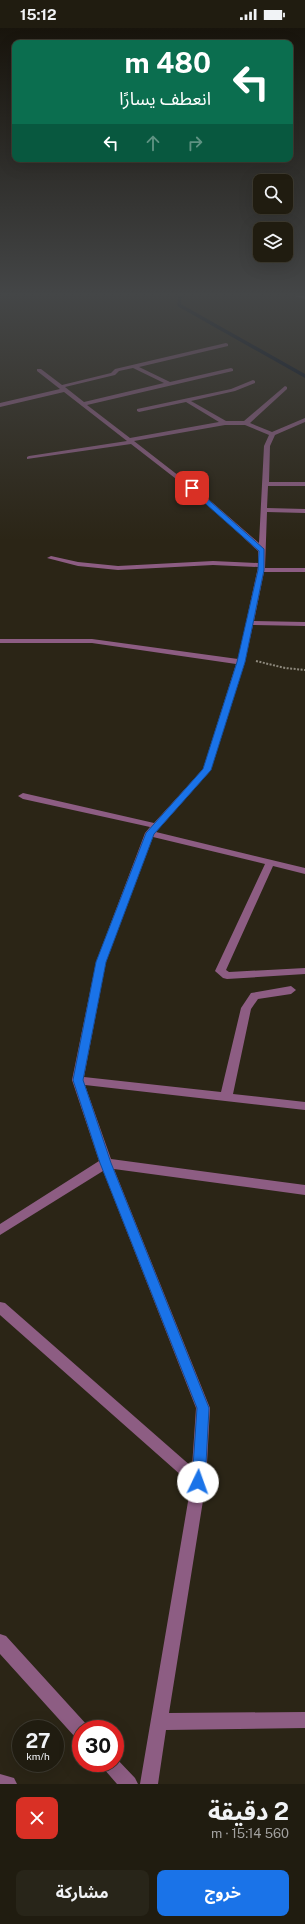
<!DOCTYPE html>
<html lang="ar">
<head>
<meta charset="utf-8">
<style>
  :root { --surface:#201c10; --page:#282519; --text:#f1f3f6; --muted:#a2a19f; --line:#3d3a30; --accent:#1a73e8 }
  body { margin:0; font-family:"Public Sans","Noto Sans Arabic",sans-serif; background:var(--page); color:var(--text); direction:rtl; height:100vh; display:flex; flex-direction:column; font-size:15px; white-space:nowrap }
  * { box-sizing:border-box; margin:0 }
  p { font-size:13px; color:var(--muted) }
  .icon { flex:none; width:22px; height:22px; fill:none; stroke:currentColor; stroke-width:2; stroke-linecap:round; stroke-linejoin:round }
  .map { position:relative; height:1756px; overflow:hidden; direction:ltr }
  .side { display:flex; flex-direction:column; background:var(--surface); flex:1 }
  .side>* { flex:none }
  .guide { position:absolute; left:12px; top:12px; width:281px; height:122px; border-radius:8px; box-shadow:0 4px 16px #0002,0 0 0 1px var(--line); direction:rtl; background:#0b6e4f; color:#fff; overflow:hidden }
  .fabs { position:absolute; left:253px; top:146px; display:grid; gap:8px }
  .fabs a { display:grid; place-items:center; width:40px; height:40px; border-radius:8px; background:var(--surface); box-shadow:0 4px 16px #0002,0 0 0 1px var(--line); font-size:20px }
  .speed { position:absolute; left:12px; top:1692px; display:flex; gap:8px; font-size:20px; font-weight:700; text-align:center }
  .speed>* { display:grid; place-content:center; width:52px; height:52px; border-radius:50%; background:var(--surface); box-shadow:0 4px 16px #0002,0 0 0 1px var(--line); line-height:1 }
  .speed small { font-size:10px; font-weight:400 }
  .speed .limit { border:6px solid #d22; background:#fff; color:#111 }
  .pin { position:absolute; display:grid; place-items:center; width:34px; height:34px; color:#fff; margin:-17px; border-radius:8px; box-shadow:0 2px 6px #0006 }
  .me { position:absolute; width:44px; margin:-22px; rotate:3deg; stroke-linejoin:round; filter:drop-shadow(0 0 3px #0008) }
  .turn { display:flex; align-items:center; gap:14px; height:84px; padding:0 16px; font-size:18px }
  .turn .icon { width:52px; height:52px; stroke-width:2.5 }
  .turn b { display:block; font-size:28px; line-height:34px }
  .lanes { display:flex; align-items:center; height:38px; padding:0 16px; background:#0003; justify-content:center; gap:20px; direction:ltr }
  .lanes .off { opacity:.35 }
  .round { display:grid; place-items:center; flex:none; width:42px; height:42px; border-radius:8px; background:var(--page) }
  .headline { display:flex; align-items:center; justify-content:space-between; height:68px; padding:0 16px }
  h1 { font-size:24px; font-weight:700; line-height:30px }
  .cta { display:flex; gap:8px; margin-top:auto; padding:8px 16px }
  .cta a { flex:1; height:46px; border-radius:8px; background:var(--accent); color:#fff; font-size:16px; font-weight:700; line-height:46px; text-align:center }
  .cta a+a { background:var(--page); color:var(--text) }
  .status { display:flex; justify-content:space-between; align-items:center; height:28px; padding:0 20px; background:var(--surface); direction:ltr }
  .status svg { height:11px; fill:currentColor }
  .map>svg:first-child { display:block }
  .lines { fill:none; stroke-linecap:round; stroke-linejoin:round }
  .stream { stroke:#000d21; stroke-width:3.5 }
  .path { stroke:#8e897d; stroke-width:2; stroke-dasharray:2 1.5; stroke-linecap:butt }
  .minor { fill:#8d5d83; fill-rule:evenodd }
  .route { fill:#1a73e8; stroke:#114b97 }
</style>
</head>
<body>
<div class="status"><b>15:12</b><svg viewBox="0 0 49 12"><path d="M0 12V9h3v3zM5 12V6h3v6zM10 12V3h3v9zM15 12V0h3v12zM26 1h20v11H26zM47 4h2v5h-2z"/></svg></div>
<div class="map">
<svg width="305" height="1756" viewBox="0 0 305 1756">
  <rect width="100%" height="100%" fill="#2b2516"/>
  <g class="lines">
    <polyline class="stream" points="180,267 179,277 305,348"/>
    <polyline class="path" points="256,633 285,640 305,642"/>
    <g class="minor">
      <polygon points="295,267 305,268 305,271 295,268"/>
      <path d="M226 315 228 316V318L139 339 170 354 231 340 233 341V343L87 377 130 410 219 394 186 374 139 384 137 383V381L231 361 253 352 255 353V355L235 363 191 373 226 393H244L285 358 287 359V361L250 395 272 404 305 390V394L275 407 270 418 269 454H305V458H268L267 480 305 481V485L267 484 265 540H305V544H264L254 593 305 594V598L253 597 245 634 211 742 156 804 305 840V846L273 838 226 942 229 944 305 940V946L227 951 223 950 215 943 265 836 153 809 106 934 84 1049 221 1064 241 980 251 965 291 958 296 962 291 966 258 971 251 981 233 1066 305 1074V1082L85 1057 111 1131 305 1157V1167L114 1141 210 1380 206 1454 169 1685 305 1684V1700L166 1702 158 1756H140L191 1456 0 1287V1274L5 1275 192 1439 196 1380 103 1143 0 1207V1196L99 1133 72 1052 96 934 145 805 150 799 23 771 18 768 23 765 154 795 203 741 236 636 92 615H0V611H92L238 631 258 539 213 537 118 542 78 538 47 530 51 528 78 534 118 538 213 533 258 535V523L202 471 131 416 27 431V429L29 428 127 413 64 364 0 379V375L60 361 37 343V341H41L62 357 111 345 115 341ZM133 340 164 355 84 374 65 359 115 347 119 343ZM225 397H245L269 407 264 418 259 515 206 469 134 413Z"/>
      <polygon points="0,1606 6,1608 87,1697 89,1701 81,1701 81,1711 75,1709 0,1626"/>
      <polygon points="115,1729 135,1750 138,1756 117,1756 104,1741 101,1735 115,1735"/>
      <polygon points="0,1746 14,1750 17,1756 0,1756"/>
    </g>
  </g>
  <linearGradient id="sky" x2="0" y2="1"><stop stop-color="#18140c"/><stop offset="0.52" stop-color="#444647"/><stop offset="1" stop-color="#444647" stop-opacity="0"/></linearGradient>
  <rect width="305" height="513" fill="url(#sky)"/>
  <polygon class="route" points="190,459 194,459 264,521 264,542 245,634 211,742 154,806 106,934 83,1052 111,1135 209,1380 205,1454 203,1459 198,1461 194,1459 192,1454 197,1380 100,1135 73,1052 96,934 146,805 203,741 237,634 258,542 259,523 190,462"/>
</svg>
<div class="fabs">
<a><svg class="icon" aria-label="search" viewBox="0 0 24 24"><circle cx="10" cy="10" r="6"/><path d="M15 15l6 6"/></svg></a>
<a><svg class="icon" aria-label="layers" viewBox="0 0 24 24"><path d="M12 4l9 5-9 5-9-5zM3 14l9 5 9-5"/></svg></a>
</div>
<div class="speed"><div>27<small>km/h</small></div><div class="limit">30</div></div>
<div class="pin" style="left:192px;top:460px;background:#d93025"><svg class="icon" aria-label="arrive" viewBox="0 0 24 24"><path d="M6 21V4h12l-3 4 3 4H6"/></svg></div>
<svg class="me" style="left:198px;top:1454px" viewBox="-20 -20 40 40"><circle r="19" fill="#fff"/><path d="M0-13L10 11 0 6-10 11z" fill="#1a73e8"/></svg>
<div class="guide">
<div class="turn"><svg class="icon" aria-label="left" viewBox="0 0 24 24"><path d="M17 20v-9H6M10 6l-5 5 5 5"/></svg><div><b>480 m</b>انعطف يسارًا</div></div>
<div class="lanes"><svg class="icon" aria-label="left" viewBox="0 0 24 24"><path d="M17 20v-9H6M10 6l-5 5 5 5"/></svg><svg class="icon off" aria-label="ahead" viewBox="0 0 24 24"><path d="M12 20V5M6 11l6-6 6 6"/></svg><svg class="icon off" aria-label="right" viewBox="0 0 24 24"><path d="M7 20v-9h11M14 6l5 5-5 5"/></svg></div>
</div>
</div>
<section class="side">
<div class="headline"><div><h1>2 دقيقة</h1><p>560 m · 15:14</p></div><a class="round" style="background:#d93025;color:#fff"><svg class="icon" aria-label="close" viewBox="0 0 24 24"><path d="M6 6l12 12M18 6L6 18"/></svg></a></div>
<div class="cta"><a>خروج</a><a>مشاركة</a></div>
</section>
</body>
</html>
